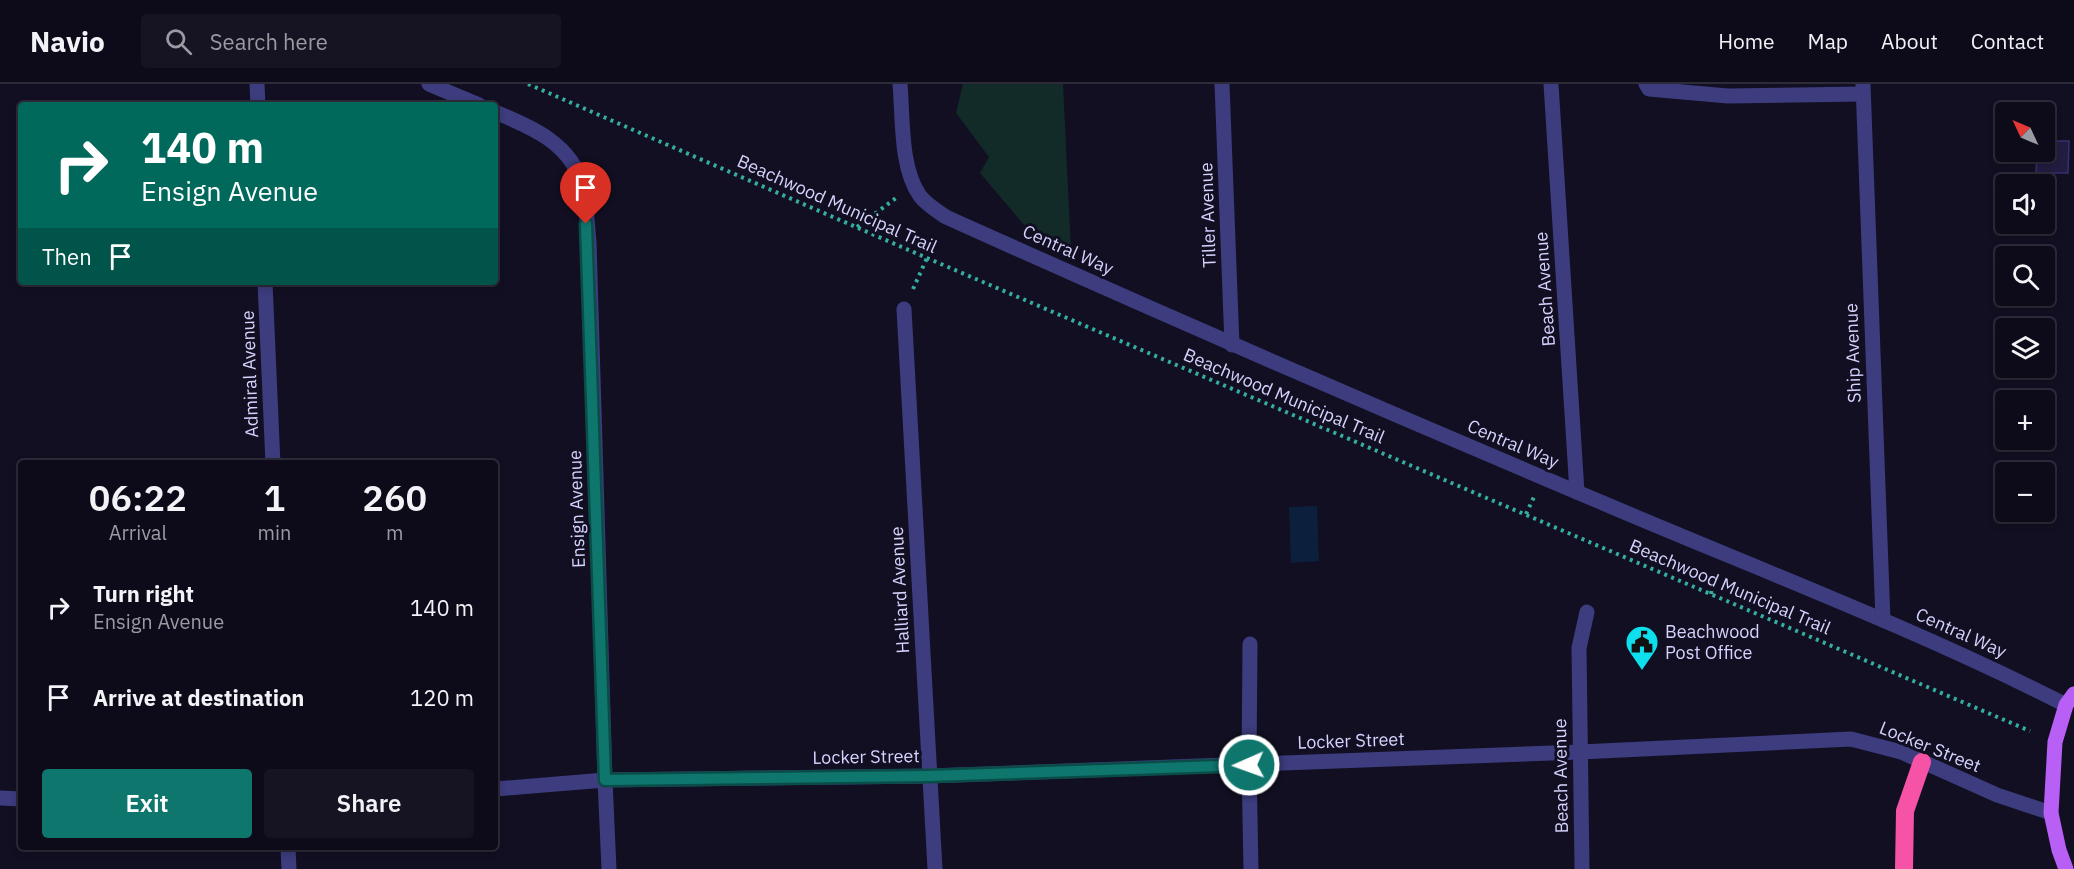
<!DOCTYPE html>
<html lang="en">
<head>
<meta charset="utf-8">
<style>
  :root { --surface:#0d0b19; --page:#161422; --text:#f1f3f6; --muted:#9a9ba2; --line:#2d2b38; --accent:#0f766e }
  body { margin:0; font-family:"IBM Plex Sans",sans-serif; background:var(--page); color:var(--text); height:100vh; display:flex; flex-direction:column; font-size:22px; white-space:nowrap }
  * { box-sizing:border-box; margin:0 }
  p { font-size:20px; color:var(--muted) }
  .icon { flex:none; width:33px; height:33px; fill:none; stroke:currentColor; stroke-width:2; stroke-linecap:round; stroke-linejoin:round }
  .map { position:relative; flex:1; overflow:hidden }
  .sheet { position:absolute; left:18px; top:376px; width:480px; height:390px; display:flex; flex-direction:column; background:var(--surface); border-radius:6px; box-shadow:0 3px 9px #0003,0 0 0 2px var(--line) }
  .sheet>* { flex:none }
  .top-card { position:absolute; left:18px; top:18px; width:480px; height:183px; border-radius:6px; box-shadow:0 3px 9px #0003,0 0 0 2px var(--line); background:#00695c; color:#fff; overflow:hidden }
  .needle { width:39px; rotate:314deg }
  .buttons { position:absolute; left:1995px; top:18px; display:grid; gap:12px }
  .buttons a { display:grid; place-items:center; width:60px; height:60px; border-radius:6px; background:var(--surface); box-shadow:0 3px 9px #0003,0 0 0 2px var(--line); font-size:30px }
  .pin { position:absolute; display:grid; place-items:center; width:51px; height:51px; color:#fff; margin:-62px -26px; border-radius:50% 50% 50% 0; rotate:-45deg; box-shadow:0 0 6px #0007 }
  .pin .icon { rotate:45deg }
  .me { position:absolute; width:66px; margin:-33px; rotate:268deg; stroke-linejoin:round; filter:drop-shadow(0 0 4px #0008) }
  .turn { display:flex; align-items:center; gap:21px; height:126px; padding:0 24px; font-size:27px }
  .turn .icon { width:78px; height:78px; stroke-width:2.5 }
  .turn b { display:block; font-size:42px; line-height:51px }
  .then { display:flex; align-items:center; height:57px; padding:0 24px; background:#0003; gap:12px; font-size:22px }
  .eta { display:flex; justify-content:space-evenly; align-items:center; height:102px; text-align:center }
  .eta b { font-size:36px; font-weight:600; line-height:42px }
  .action { display:flex; gap:12px; margin-top:auto; padding:12px 24px }
  .action a { flex:1; height:69px; border-radius:6px; background:var(--accent); color:#fff; font-size:24px; font-weight:600; line-height:69px; text-align:center }
  .action a+a { background:var(--page); color:var(--text) }
  ul { padding:0; list-style:none }
  li { display:flex; align-items:center; gap:18px; height:90px; padding:0 24px }
  li div { flex:1 }
  li b { display:block; font-size:22px }
  li em { font-style:normal }
  header { display:flex; align-items:center; gap:36px; box-sizing:border-box; height:84px; padding:0 30px; background:var(--surface); border-bottom:2px solid var(--line) }
  header strong { font-size:28px }
  nav { display:flex; gap:33px; margin-inline-start:auto; font-size:21px }
  .search { width:420px; height:54px; background:var(--page); display:flex; align-items:center; gap:15px; box-sizing:border-box; padding:0 21px; border-radius:6px; color:var(--muted); font-size:22px }
  .map>svg:first-child { display:block }
  .green { fill:#122b29 }
  .water { fill:#0c203d }
  .building { fill:#221c41; stroke:#392f6c; stroke-width:1.5 }
  .lines { fill:none; stroke-linecap:round; stroke-linejoin:round }
  .path { stroke:#35ada1; stroke-width:4; stroke-dasharray:3 4.5; stroke-linecap:butt }
  .minor { stroke:#3c3c7e; stroke-width:15 }
  .major { stroke:#b85ff6; stroke-width:15 }
  .highway { stroke:#f653a7; stroke-width:18 }
  .route-casing { stroke:#0a4d48; stroke-width:15 }
  .route { stroke:#0f766e; stroke-width:10 }
  .labels { text-anchor:middle; stroke-width:6; stroke-linejoin:round; paint-order:stroke }
  .street-label { font-size:18px; fill:#d5d2fd; stroke:#110f21 }
  .poi-label { font-size:18px; fill:#d5d2fd; stroke:#110f21; text-anchor:start }
</style>
</head>
<body>
<header>
<strong>Navio</strong>
<div class="search"><svg class="icon" aria-label="search" viewBox="0 0 24 24"><circle cx="10" cy="10" r="6"/><path d="M15 15l6 6"/></svg>Search here</div>
<nav><a>Home</a><a>Map</a><a>About</a><a>Contact</a></nav>
</header>
<div class="map">
<svg width="2074" height="785" viewBox="0 0 2074 785">
  <rect width="100%" height="100%" fill="#110f21"/>
  <polygon class="green" points="963,0 1063,0 1071,166 1025,142 980,89 989,73 956,29"/>
  <polygon class="water" points="1317,422 1319,477 1291,479 1289,423"/>
  <polygon class="building" points="2044,57 2069,57 2068,89 2036,89 2037,68 2044,68"/>
  <g class="lines">
    <g class="path">
      <polyline points="528,0 927,174 2030,647"/>
      <polyline points="857,143 896,114"/>
      <polyline points="913,205 927,174"/>
      <polyline points="1526,430 1534,413"/>
      <polyline points="1711,510 1714,490"/>
    </g>
    <g class="minor">
      <polyline points="257,0 258,21"/>
      <polyline points="429,0 479,21"/>
      <path d="M900 0C903 34 900 84 920 112 926 120 937 127 946 133 1166 232 1387 328 1610 422 1763 487 1918 546 2066 621"/>
      <polyline points="1222,0 1232,261"/>
      <polyline points="1551,0 1577,408"/>
      <polyline points="1646,0 1649,5 1728,12 1863,10"/>
      <polyline points="1863,0 1883,536"/>
      <path d="M495 28C532 43 572 60 583 103 587 121 587 141 589 158L605 696 609 785"/>
      <polyline points="265,198 273,380"/>
      <polyline points="904,225 935,785"/>
      <polyline points="1250,560 1249,681 1251,785"/>
      <polyline points="495,705 605,696 929,692 1580,668 1851,655 1901,668 1997,711 2051,729"/>
      <polyline points="0,714 21,715"/>
      <polyline points="288,764 289,785"/>
      <polyline points="1582,785 1579,564 1587,528"/>
    </g>
    <polyline class="major" points="2066,785 2059,766 2051,729 2055,658 2066,621 2074,610"/>
    <polyline class="highway" points="1904,785 1905,727 1922,678"/>
  </g>
  <g class="lines">
    <defs>
      <polyline id="route" points="586,140 605,696 929,692 1249,681"/>
    </defs>
    <use href="#route" class="route-casing"/>
    <use href="#route" class="route"/>
  </g>
  <defs>
    <symbol id="civic-pin" viewBox="-11 -11 22 30"><path d="M0 17L-7.5 6A9.5 9.5 0 1 1 7.5 6Z" fill="#0ddfed" stroke="#110f21"/><path d="M-.6-6.5H3V-4.5H.6V-3L4-1V1h2V6H-6V1h2V-1L-.6-3ZM-1.2 2.5V6h2.4V2.5Z" fill="#111"/></symbol>
  </defs>
  <g fill-rule="evenodd">
    <use href="#civic-pin" x="1623" y="539" width="38" height="52"/>
  </g>
  <g class="labels">
    <g class="street-label">
      <text transform="translate(837 120) rotate(24)" y="6">Beachwood Municipal Trail</text>
      <text transform="translate(1208 131) rotate(-92)" y="6">Tiller Avenue</text>
      <text transform="translate(1068 166) rotate(24)" y="6">Central Way</text>
      <text transform="translate(1545 205) rotate(-94)" y="6">Beach Avenue</text>
      <text transform="translate(1853 269) rotate(-92)" y="6">Ship Avenue</text>
      <text transform="translate(250 290) rotate(-92)" y="6">Admiral Avenue</text>
      <text transform="translate(1284 312) rotate(23)" y="6">Beachwood Municipal Trail</text>
      <text transform="translate(1513 360) rotate(23)" y="6">Central Way</text>
      <text transform="translate(577 425) rotate(-92)" y="6">Ensign Avenue</text>
      <text transform="translate(1730 503) rotate(23)" y="6">Beachwood Municipal Trail</text>
      <text transform="translate(900 506) rotate(-93)" y="6">Halliard Avenue</text>
      <text transform="translate(1961 549) rotate(24)" y="6">Central Way</text>
      <text transform="translate(1351 657) rotate(-2)" y="6">Locker Street</text>
      <text transform="translate(1930 663) rotate(22)" y="6">Locker Street</text>
      <text transform="translate(866 673) rotate(-1)" y="6">Locker Street</text>
      <text transform="translate(1561 692) rotate(-91)" y="6">Beach Avenue</text>
    </g>
    <g class="poi-label">
      <text x="1665" y="554">Beachwood<tspan x="1665" dy="21">Post Office</tspan></text>
    </g>
  </g>
</svg>
<div class="buttons">
<a><svg class="needle" viewBox="-14 -14 28 28"><path d="M0-13l5 13h-10z" fill="#e53935"/><path d="M0 13l5-13h-10z" fill="#9a9ba2"/></svg></a>
<a><svg class="icon" aria-label="sound" viewBox="0 0 24 24"><path d="M4 9h4l5-4v14l-5-4H4zM17 9q2 3 0 6"/></svg></a>
<a><svg class="icon" aria-label="search" viewBox="0 0 24 24"><circle cx="10" cy="10" r="6"/><path d="M15 15l6 6"/></svg></a>
<a><svg class="icon" aria-label="layers" viewBox="0 0 24 24"><path d="M12 4l9 5-9 5-9-5zM3 14l9 5 9-5"/></svg></a>
<a>+</a>
<a>−</a>
</div>
<div class="pin" style="left:586px;top:140px;background:#d93025"><svg class="icon" aria-label="arrive" viewBox="0 0 24 24"><path d="M6 21V4h12l-3 4 3 4H6"/></svg></div>
<svg class="me" style="left:1249px;top:681px" viewBox="-20 -20 40 40"><circle r="17" fill="#0f766e" stroke="#fff" stroke-width="3"/><path d="M0-11L8 9 0 5-8 9z" fill="#fff"/></svg>
<div class="top-card">
<div class="turn"><svg class="icon" aria-label="right" viewBox="0 0 24 24"><path d="M7 20v-9h11M14 6l5 5-5 5"/></svg><div><b>140 m</b>Ensign Avenue</div></div>
<div class="then">Then<svg class="icon" aria-label="arrive" viewBox="0 0 24 24"><path d="M6 21V4h12l-3 4 3 4H6"/></svg></div>
</div>
<section class="sheet">
<div class="eta">
<div><b>06:22</b><p>Arrival</p></div>
<div><b>1</b><p>min</p></div>
<div><b>260</b><p>m</p></div>
</div>
<ul>
<li><svg class="icon" aria-label="right" viewBox="0 0 24 24"><path d="M7 20v-9h11M14 6l5 5-5 5"/></svg><div><b>Turn right</b><p>Ensign Avenue</p></div><em>140 m</em></li>
<li><svg class="icon" aria-label="arrive" viewBox="0 0 24 24"><path d="M6 21V4h12l-3 4 3 4H6"/></svg><div><b>Arrive at destination</b></div><em>120 m</em></li>
</ul>
<div class="action"><a>Exit</a><a>Share</a></div>
</section>
</div>
</body>
</html>
